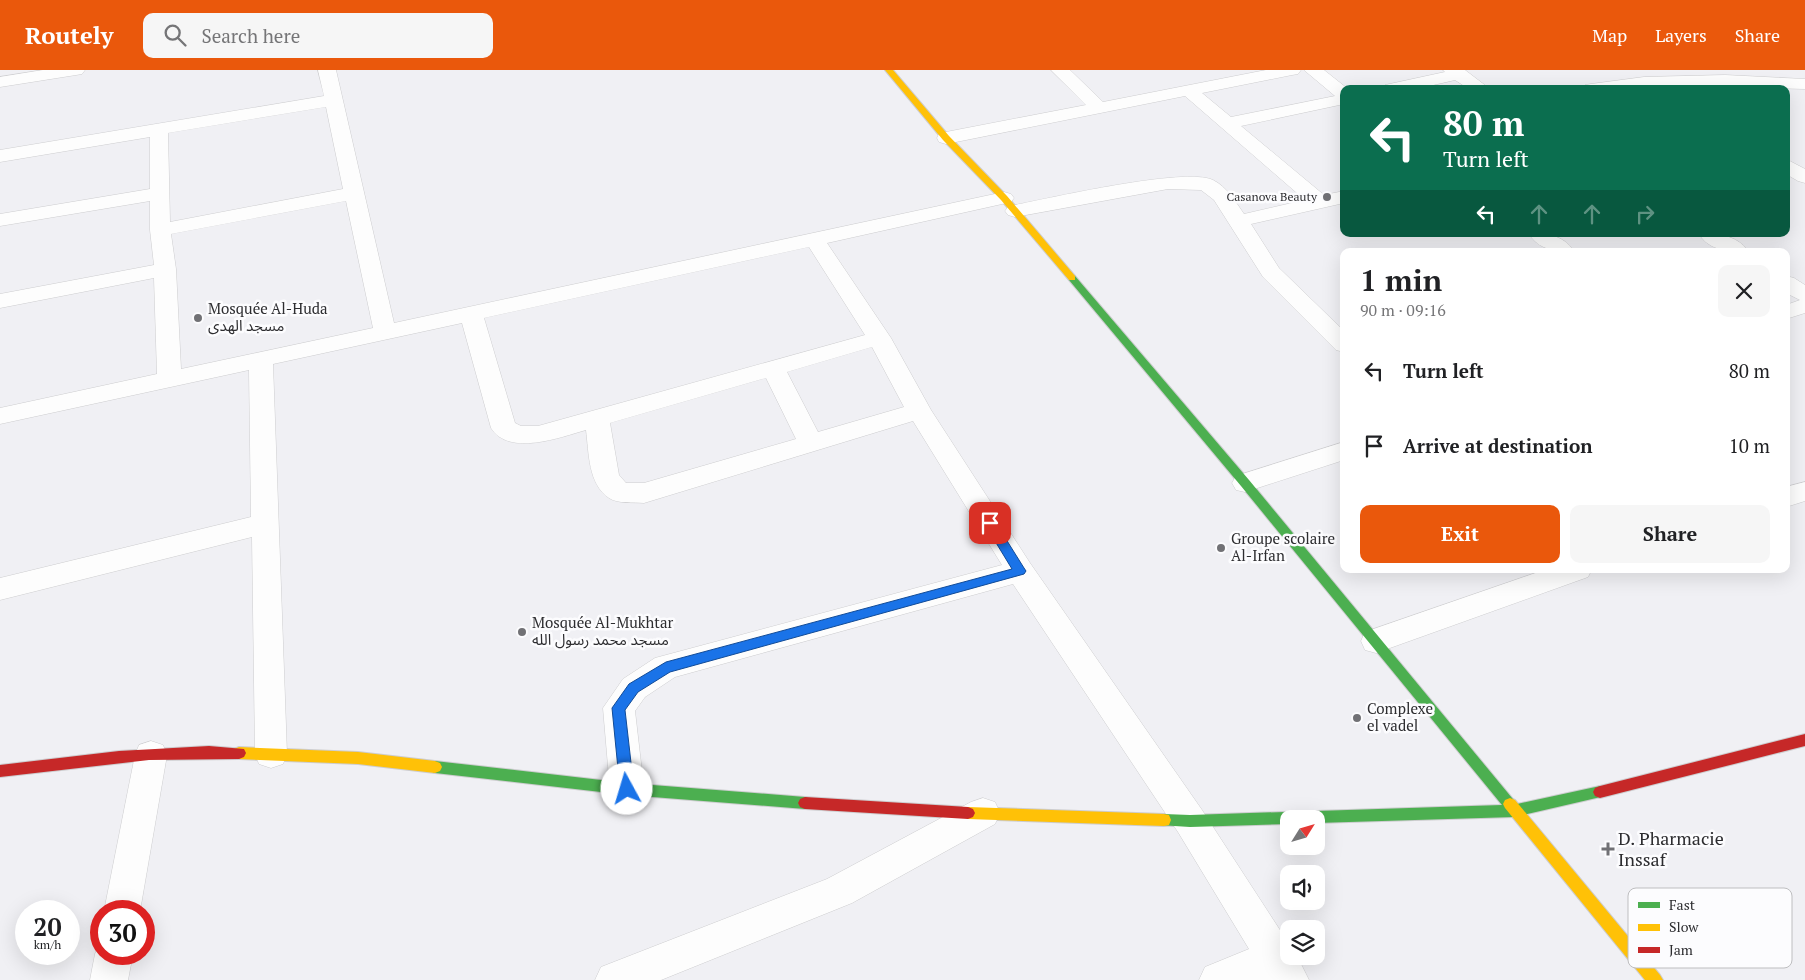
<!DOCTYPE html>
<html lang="en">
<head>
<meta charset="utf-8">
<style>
  :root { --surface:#fff; --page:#f6f6f6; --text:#202124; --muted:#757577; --accent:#ea580c }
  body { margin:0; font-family:"PT Serif","Noto Sans Arabic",serif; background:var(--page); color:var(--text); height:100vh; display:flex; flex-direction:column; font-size:19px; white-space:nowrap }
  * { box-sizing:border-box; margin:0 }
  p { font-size:16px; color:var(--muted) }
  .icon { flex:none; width:28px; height:28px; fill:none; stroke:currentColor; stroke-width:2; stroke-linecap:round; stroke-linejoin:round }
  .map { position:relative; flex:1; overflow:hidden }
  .details { position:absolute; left:1340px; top:178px; width:450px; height:325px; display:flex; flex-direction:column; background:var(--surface); border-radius:10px; box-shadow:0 5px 20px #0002 }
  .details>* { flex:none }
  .guide { position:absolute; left:1340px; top:15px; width:450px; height:152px; border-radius:10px; box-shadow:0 5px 20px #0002; background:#0b6e4f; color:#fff; overflow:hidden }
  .needle { width:32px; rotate:53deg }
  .fabs { position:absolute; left:1280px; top:740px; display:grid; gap:10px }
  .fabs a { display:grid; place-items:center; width:45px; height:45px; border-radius:10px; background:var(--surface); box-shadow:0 5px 20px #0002; font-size:25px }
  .speed { position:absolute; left:15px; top:830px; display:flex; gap:10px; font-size:25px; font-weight:700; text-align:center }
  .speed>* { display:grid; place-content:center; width:65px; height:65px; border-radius:50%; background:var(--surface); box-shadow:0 5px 20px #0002; line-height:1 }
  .speed small { font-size:12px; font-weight:400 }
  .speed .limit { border:8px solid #d22; background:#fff; color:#111 }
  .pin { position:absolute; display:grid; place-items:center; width:42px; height:42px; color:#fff; margin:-21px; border-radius:10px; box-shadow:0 2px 8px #0006 }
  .me { position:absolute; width:55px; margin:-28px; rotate:354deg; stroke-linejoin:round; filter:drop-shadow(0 0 4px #0008) }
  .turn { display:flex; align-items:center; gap:18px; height:105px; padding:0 20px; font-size:22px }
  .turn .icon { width:65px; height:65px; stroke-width:2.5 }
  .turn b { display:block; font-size:35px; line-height:42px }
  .lanes { display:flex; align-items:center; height:48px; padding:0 20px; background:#0003; justify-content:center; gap:25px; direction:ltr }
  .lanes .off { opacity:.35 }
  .round { display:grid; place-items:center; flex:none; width:52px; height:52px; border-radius:10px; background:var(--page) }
  .summary { display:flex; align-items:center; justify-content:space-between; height:85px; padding:0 20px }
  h1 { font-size:30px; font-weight:600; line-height:38px }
  .button { display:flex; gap:10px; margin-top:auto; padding:10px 20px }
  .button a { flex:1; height:58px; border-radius:10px; background:var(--accent); color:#fff; font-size:20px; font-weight:600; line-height:58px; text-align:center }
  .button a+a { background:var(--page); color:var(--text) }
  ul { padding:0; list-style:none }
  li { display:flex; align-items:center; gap:15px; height:75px; padding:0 20px }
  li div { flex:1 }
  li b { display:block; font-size:19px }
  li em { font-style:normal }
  header { display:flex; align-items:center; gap:30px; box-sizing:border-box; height:70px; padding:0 25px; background:var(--accent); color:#fff }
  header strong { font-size:24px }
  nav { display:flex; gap:28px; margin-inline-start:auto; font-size:18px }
  .search { width:350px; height:45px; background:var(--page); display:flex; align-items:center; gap:12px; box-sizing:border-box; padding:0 18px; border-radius:10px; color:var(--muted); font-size:19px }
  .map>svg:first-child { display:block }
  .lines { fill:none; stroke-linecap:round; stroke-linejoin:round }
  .street-casing { stroke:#cdcdcf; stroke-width:1 }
  .fast-casing { stroke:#cdcdcf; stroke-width:2 }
  .slow-casing { stroke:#cdcdcf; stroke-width:2 }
  .jam-casing { stroke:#cdcdcf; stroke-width:2 }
  .street { fill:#fdfdfd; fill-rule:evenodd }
  .fast { fill:#4caf50; fill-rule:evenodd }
  .slow { fill:#ffc107; fill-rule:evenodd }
  .jam { fill:#c62828; fill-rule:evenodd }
  .route { fill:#1a73e8; stroke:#114b97 }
  .poi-dot { fill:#717175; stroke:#fcfcfe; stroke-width:2 }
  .labels { text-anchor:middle; stroke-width:5; stroke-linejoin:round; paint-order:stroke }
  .far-poi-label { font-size:12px; fill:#2d2d30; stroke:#fcfcfe; text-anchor:end }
  .poi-label { font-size:15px; fill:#2d2d30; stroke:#fcfcfe; text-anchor:start }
  .near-poi-label { font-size:18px; fill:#2d2d30; stroke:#fcfcfe; text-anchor:start }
  .key { fill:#fcfcfe; stroke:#bebec0; stroke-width:1 }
  .key-label { font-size:14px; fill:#2d2d30 }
</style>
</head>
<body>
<header>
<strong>Routely</strong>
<div class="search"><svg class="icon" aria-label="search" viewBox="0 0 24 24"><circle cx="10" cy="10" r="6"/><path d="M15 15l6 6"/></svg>Search here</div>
<nav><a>Map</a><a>Layers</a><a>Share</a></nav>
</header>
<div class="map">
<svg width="1805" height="910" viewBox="0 0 1805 910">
  <rect width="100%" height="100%" fill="#f0f0f4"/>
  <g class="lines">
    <defs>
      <g id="street">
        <polygon points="43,0 85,0 82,4 76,5 0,17 0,7"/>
        <path d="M318 0H336L394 253 1004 122 1011 124 1014 128 1011 132 827 173 891 268 931 340 1030 493 1202 740 1289 874V886H1297L1309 910H1199L1205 897 1249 879 1178 762 1013 514 675 607 645 627 635 641 644 719 639 730 627 734 615 730 610 719 603 638 623 609 655 588 1002 495 913 351 644 433C634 432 618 434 609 428 588 414 589 383 586 360 561 367 509 387 491 358L462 253 273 294 287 684 283 694 271 698 259 694 255 684 252 467 0 530V508L251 447 249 300 0 354V338L157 304 154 208 0 238V224L154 195 150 160V131L0 156V144L150 119V67L0 92V80L324 26ZM326 37 343 119 170 152 168 63ZM346 131 373 258 181 299 176 199 171 164ZM809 177 865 265 538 356H521L515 353 484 248ZM872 277 904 337 818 362 787 302ZM766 308 796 369 644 413H626L619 405 610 353Z"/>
        <path d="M1051 0H1070L1103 32 1266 0H1301L1298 4 1292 5 1202 23 1231 47 1335 26 1304 0H1324L1348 19H1344V34L1241 56 1324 125 1344 121V133L1251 154 1279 198 1344 261V282L1336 280 1263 207 1214 130 1201 120 1168 119 1015 147 1008 145 1005 141 1008 137 1015 135C1051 128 1185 97 1213 110 1227 117 1235 131 1244 144L1305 130 1185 26 946 74 939 72 937 68 939 64 946 62 1086 35Z"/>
        <polygon points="1443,0 1465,0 1490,19 1469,19 1455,10 1416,19 1382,19 1385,15 1445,2"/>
        <polygon points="1725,5 1805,9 1805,19 1698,16 1582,19 1585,15 1591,14 1644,7"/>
        <polygon points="1786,89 1805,99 1805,113 1798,111 1786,104"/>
        <path d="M1529 164C1547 164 1562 164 1574 181 1556 182 1539 180 1529 164Z"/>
        <path d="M1699 164C1717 164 1736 164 1748 181 1730 182 1709 181 1699 164Z"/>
        <polygon points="1786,206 1794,208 1805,215 1805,243 1786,249 1786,235 1800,230 1786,223"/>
        <polygon points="1344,372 1344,390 1245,422 1236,420 1232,413 1236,406"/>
        <polygon points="1805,412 1805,431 1786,437 1786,417"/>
        <polygon points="1547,499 1592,499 1588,507 1376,583 1365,580 1361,571 1365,562"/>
        <polygon points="151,671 163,675 167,685 140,841 104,841 135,685 139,675"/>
        <polygon points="983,728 995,732 1000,743 995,754 852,833 661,910 595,910 601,897 827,809 971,732"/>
        <polygon points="101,871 101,884 133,884 128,910 90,910 95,884"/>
      </g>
      <g id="fast">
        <polygon points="1072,205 1075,206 1249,410 1517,734 1600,716 1605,718 1607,722 1605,726 1514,747 1316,753 1316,749 1289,749 1289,754 1190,757 1159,755 1157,750 1159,745 1164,744 1190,745 1502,735 1241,416 1069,210 1069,206"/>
        <polygon points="435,691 627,713 805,727 810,729 812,733 810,737 805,739 627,725 435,703 430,701 428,697 430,693"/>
      </g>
      <g id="slow">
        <polygon points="885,0 893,0 949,66 1007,126 1075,206 1075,210 1069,210 1001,130 943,70"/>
        <polygon points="239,677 358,682 435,691 440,693 442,697 440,701 435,703 358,694 239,689 234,687 232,683 234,679"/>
        <polygon points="1510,728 1515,730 1660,905 1663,910 1645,910 1505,738 1503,734 1505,730"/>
        <polygon points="968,737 1164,744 1169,745 1171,750 1169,755 1164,756 968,749 963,747 961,743 963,739"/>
      </g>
      <g id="jam">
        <polygon points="1805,664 1805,676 1600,728 1595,726 1593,722 1595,718 1600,716"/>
        <polygon points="209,676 244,679 246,683 244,687 239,689 149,690 0,707 0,695 119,681"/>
        <polygon points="805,727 968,737 973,739 975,743 973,747 968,749 805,739 800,737 798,733 800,729"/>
      </g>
    </defs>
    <use href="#street" class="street-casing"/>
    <use href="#fast" class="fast-casing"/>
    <use href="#slow" class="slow-casing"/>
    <use href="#jam" class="jam-casing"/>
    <use href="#street" class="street"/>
    <use href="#fast" class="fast"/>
    <use href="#slow" class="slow"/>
    <use href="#jam" class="jam"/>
  </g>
  <polygon class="route" points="990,449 994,450 1024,498 1026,501 1024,504 670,602 638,622 625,640 634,719 632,723 627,725 622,723 620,719 612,638 629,614 666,592 1012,499 984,453"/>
  <g class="poi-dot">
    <circle cx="1327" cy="127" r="5"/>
    <circle cx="198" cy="248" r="5"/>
    <circle cx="1221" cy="478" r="5"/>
    <circle cx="522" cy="562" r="5"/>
    <circle cx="1357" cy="648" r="5"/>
    <path d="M1605.5 771.5h5v5h5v5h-5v5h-5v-5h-5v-5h5z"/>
  </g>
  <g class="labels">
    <g class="far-poi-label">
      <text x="1317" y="131">Casanova Beauty</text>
    </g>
    <g class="poi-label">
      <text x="208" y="244">Mosquée Al-Huda<tspan x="208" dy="17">مسجد الهدى</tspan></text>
      <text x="1231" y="474">Groupe scolaire<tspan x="1231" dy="17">Al-Irfan</tspan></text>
      <text x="532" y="558">Mosquée Al-Mukhtar<tspan x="532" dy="17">مسجد محمد رسول الله</tspan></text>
      <text x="1367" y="644">Complexe<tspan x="1367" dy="17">el vadel</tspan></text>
    </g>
    <g class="near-poi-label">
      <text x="1618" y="775">D. Pharmacie<tspan x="1618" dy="21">Inssaf</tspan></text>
    </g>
  </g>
  <rect x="1628" y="818" width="164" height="80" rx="8" class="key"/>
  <rect x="1638" y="832" width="22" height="6" fill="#4caf50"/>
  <rect x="1638" y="854" width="22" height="7" fill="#ffc107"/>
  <rect x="1638" y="877" width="22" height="6" fill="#c62828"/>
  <g class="key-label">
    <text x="1669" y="840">Fast</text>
    <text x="1669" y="862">Slow</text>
    <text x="1669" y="885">Jam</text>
  </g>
</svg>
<div class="fabs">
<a><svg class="needle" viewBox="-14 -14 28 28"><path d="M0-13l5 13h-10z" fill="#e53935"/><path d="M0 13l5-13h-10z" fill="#757577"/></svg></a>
<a><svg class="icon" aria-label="sound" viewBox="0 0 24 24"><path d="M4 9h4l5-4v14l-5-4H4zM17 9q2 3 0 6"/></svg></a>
<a><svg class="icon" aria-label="layers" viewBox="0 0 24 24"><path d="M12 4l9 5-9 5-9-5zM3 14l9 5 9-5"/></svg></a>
</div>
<div class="speed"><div>20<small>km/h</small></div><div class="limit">30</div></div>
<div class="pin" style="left:990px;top:453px;background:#d93025"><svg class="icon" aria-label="arrive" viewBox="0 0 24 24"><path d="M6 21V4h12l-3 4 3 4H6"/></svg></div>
<svg class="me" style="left:627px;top:719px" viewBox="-20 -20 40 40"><circle r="19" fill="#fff"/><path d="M0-13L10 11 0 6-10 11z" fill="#1a73e8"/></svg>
<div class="guide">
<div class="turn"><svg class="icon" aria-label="left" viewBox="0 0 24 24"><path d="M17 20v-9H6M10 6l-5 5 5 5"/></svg><div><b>80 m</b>Turn left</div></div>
<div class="lanes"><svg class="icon" aria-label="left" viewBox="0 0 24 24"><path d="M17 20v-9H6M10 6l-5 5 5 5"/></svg><svg class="icon off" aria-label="ahead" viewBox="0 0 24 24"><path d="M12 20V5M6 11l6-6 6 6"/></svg><svg class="icon off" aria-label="ahead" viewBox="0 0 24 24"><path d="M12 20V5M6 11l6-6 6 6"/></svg><svg class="icon off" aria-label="right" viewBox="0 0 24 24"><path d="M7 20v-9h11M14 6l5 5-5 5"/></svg></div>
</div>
<section class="details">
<div class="summary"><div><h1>1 min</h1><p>90 m · 09:16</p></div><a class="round"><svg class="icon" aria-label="close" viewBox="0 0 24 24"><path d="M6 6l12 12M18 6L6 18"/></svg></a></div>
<ul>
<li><svg class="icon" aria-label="left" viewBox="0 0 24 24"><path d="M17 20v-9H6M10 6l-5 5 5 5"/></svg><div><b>Turn left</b></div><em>80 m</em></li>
<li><svg class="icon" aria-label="arrive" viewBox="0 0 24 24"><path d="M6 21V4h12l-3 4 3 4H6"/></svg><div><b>Arrive at destination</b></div><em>10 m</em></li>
</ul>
<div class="button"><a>Exit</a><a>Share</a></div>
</section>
</div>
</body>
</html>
